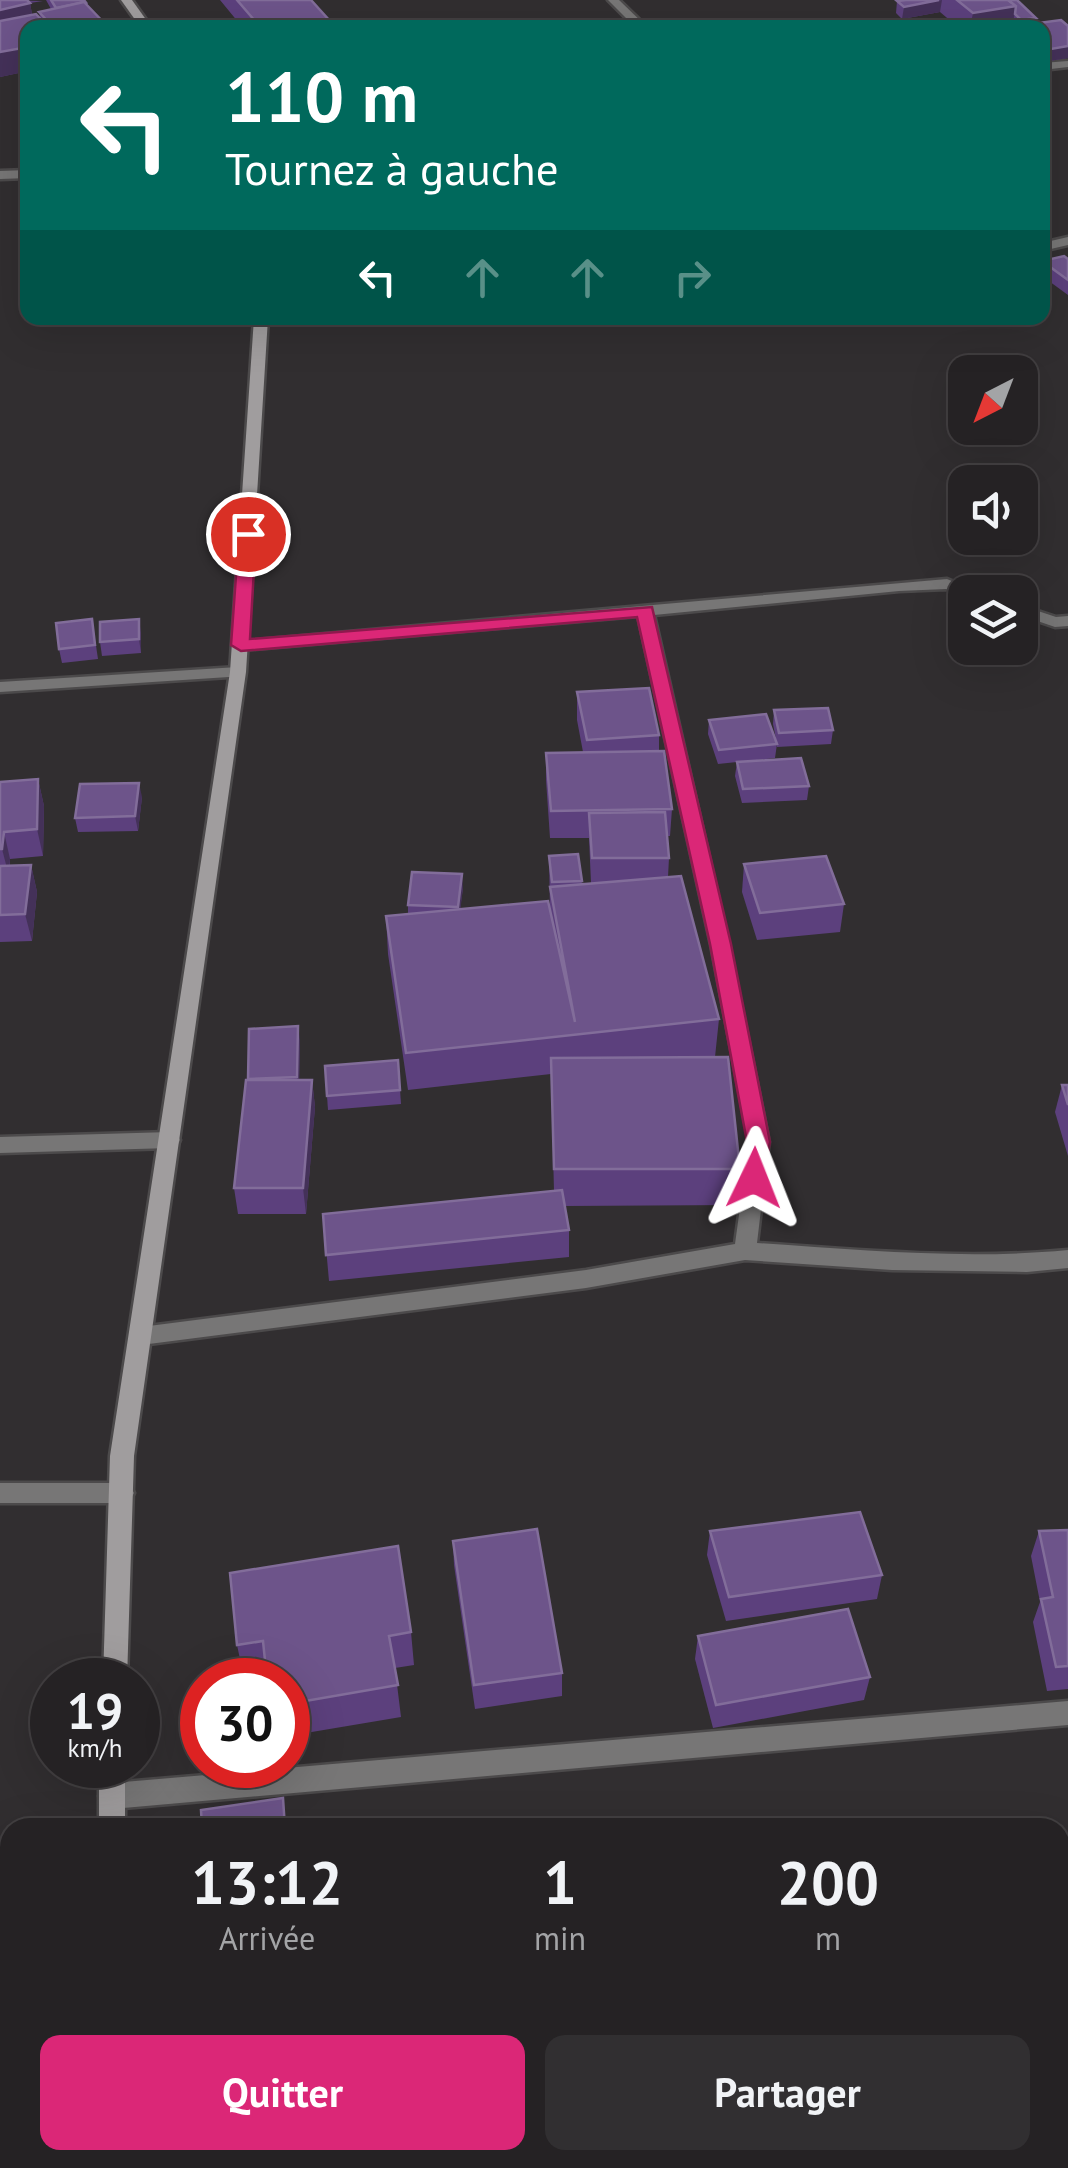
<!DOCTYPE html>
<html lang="fr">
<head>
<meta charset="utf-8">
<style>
  :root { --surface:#252224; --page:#312f31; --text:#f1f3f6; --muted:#a3a4a6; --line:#423f41; --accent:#db2777 }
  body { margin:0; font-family:"PT Sans",sans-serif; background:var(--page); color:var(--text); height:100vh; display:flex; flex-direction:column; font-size:38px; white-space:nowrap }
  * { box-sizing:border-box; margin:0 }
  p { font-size:32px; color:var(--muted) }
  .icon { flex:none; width:55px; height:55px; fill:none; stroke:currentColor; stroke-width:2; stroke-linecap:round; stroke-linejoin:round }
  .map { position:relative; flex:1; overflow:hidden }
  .panel { position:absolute; left:0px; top:1818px; width:1070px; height:352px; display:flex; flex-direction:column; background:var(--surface); border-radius:30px 30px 0 0; box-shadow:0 10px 40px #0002,0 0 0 2px var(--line) }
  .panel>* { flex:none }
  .top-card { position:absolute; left:20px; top:20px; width:1030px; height:305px; border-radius:20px; box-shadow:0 10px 40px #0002,0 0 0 2px var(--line); background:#00695c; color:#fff; overflow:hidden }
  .needle { width:65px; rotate:222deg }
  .buttons { position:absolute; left:948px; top:355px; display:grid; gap:20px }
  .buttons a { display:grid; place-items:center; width:90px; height:90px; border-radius:20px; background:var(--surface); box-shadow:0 10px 40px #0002,0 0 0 2px var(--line); font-size:50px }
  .speed { position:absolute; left:30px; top:1658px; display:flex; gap:20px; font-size:50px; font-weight:700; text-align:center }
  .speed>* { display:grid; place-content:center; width:130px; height:130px; border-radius:50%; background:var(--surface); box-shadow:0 10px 40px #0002,0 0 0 2px var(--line); line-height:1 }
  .speed small { font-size:25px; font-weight:400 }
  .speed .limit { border:15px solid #d22; background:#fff; color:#111 }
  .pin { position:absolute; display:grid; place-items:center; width:85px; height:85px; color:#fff; margin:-42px; border:5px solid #fff; border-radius:50%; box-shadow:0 2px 10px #0007 }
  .me { position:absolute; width:110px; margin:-55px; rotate:2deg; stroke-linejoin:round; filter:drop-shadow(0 0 8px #0008) }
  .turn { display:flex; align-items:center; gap:35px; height:210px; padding:0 40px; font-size:45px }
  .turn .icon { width:130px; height:130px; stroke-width:2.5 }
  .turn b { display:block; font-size:70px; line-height:85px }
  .lanes { display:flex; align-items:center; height:95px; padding:0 40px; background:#0003; justify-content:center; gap:50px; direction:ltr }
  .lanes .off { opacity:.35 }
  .eta { display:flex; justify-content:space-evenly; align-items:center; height:170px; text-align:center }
  .eta b { font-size:60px; font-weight:800; line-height:70px }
  .button { display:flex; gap:20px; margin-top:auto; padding:20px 40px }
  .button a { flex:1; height:115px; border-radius:20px; background:var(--accent); color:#fff; font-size:40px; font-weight:800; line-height:115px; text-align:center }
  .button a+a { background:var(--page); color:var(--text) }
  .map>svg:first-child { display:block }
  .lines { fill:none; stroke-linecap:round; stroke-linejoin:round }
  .street-casing { stroke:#4c4a4b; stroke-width:5 }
  .secondary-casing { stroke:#4c4a4b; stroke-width:5 }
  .street { fill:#777676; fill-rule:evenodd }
  .secondary { fill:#a09d9e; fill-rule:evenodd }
  .wall { fill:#5c407d }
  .shaded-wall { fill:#443159 }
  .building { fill:#6d548a; stroke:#826d9a; stroke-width:2.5 }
  .route { fill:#db2777; stroke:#8e194d; stroke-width:2.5 }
</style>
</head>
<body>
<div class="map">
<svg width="1068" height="2168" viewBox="0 0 1068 2168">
  <rect width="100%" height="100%" fill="#312e30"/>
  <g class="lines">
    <defs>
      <g id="street">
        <polygon points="608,0 619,0 648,28 636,28"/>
        <polygon points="1068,61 1068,67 1042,70 1042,63"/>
        <polygon points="28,170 28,178 0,179 0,171"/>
        <polygon points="1068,237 1068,245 1042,251 1042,243"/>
        <path d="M947 579 978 592H965V596L946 589 899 591 654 615 729 945 769 1142 757 1243C860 1250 965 1260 1068 1250V1268L1027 1272 892 1270 745 1260 586 1288 141 1345 133 1342 130 1336 133 1330 141 1327 586 1270 735 1244 749 1142 711 945 638 616 241 650 235 648V642Z"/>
        <polygon points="1020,605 1056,617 1068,616 1068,626 1055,627 1020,615"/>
        <polygon points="238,667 244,668 244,676 0,692 0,682"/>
        <polygon points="170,1132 177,1134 180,1140 177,1146 170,1148 0,1153 0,1137"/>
        <polygon points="0,1483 122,1483 130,1486 134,1493 130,1500 122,1503 0,1503"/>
        <polygon points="1068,1701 1068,1725 112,1809 103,1805 99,1796 103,1787 112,1783"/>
        <polygon points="1060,2144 1068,2144 1068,2168 891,2168 895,2160 1060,2160"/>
      </g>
      <g id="secondary">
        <polygon points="121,0 132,0 152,28 141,28"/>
        <polygon points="254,318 268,318 246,672 134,1456 127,1680 103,1680 110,1456 230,672"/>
        <rect x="99" y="1765" width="26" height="63"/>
        <rect x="97" y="2160" width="30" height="8"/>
      </g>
    </defs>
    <use href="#street" class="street-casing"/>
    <use href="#secondary" class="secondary-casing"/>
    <use href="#street" class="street"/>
    <use href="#secondary" class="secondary"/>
  </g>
  <g class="wall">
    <polygon points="0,0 43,1 30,3 32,14 40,17 39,12 51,9 46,0 84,0 87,6 109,28 28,28 28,71 0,77"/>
    <polygon points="220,0 311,0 329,22 336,28 243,28"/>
    <polygon points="900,0 1017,0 1035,23 1068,26 1068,58 1049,61 1042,55 1042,28 959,28 940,12 902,19 896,13 897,1"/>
    <polygon points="1068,259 1068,295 1042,276 1042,261"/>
    <polygon points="92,619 98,659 62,663 59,649"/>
    <polygon points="141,633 141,653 102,656 100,642"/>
    <polygon points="577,692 659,735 659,751 672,809 670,836 667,836 669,858 668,877 719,1019 715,1057 740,1169 736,1205 565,1206 569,1230 569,1257 329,1281 323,1214 554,1191 551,1074 408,1090 388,954 386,916 408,914 408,905 463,888 460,909 550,911 549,856 578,854 582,884 591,883 589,838 550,838 546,780 546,753 583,752 577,720"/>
    <polygon points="774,710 833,730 831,744 777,747 777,744 775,758 739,762 809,786 807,800 742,803 735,776 737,762 718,764 708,734 709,720 777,744 773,724"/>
    <polygon points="38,779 44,806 43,856 10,859 10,866 31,865 37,892 32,941 0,942 0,782"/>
    <polygon points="142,797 138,831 78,832 75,818"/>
    <polygon points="744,864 844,904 840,932 757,940 742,892"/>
    <polygon points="300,1040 299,1080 312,1080 315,1107 306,1214 238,1214 234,1188 248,1080"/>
    <polygon points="398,1060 401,1104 328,1110 327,1096"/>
    <polygon points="1062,1085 1068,1085 1068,1156 1055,1112"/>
    <polygon points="1068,1530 1068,1689 1047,1691 1033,1622 1040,1602 1031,1556 1039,1531"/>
    <polygon points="710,1531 882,1575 877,1599 726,1621 707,1555"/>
    <polygon points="453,1541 562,1673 562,1696 475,1709 454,1565"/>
    <polygon points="230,1573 411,1632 414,1665 395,1668 401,1717 288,1736 288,1680 267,1674 244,1678 237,1645"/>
    <polygon points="698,1636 870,1677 864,1700 713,1728 695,1659"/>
  </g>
  <g class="shaded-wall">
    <polygon points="942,0 940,12 902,19 904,7"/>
    <polygon points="30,3 34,26 0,34 0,10"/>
    <polygon points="1016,6 1012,28 970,28 973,13"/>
    <polygon points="1036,18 1035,28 1024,25 1023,28 1019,28 1021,20"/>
    <polygon points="329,20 330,28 286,28"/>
    <polygon points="1068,46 1068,58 1049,61 1051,49"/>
    <polygon points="28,47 28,71 0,77 0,52"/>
    <polygon points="139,619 141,633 141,653 139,639"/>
    <polygon points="38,779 44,806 43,856 37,829"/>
    <polygon points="139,783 142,797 138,831 135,816"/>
    <polygon points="4,832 10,859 9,876 2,849"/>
    <polygon points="31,865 37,892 32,941 25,914"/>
    <polygon points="462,874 463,888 459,921 458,907"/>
    <polygon points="298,1026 300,1040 299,1091 297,1077"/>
    <polygon points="312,1080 315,1107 306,1214 303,1188"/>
  </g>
  <g class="building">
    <polygon points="0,0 27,0 30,3 0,10"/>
    <polygon points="51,0 84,0 87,4 84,2 56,8"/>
    <polygon points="237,0 311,0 329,20 286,28 261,28"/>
    <polygon points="906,0 939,0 904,7 897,1"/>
    <polygon points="957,0 1008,0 1016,6 973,13"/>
    <polygon points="1008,0 1017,0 1036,18 1021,20 1015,14 1016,6"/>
    <polygon points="84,2 109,28 54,28 39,12"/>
    <polygon points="36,14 49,28 28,28 28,47 0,52 0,21"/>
    <polygon points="1061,20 1068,26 1068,46 1051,49 1042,41 1042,28 1027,28 1024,25"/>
    <polygon points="331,22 336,28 301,28"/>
    <polygon points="1004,25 1007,28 978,28"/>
    <polygon points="1064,256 1068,259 1068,280 1042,261"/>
    <polygon points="92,619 95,645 59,649 56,623"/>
    <polygon points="139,619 139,639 100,642 100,622"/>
    <polygon points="649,688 659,735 587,740 577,692"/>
    <polygon points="828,708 833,730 779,733 774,710"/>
    <polygon points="766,714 777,744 719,750 709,720"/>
    <polygon points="664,751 672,809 551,811 546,753"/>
    <polygon points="801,758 809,786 743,789 737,762"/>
    <polygon points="38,779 37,829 4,832 2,849 0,849 0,782"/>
    <polygon points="139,783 135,816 75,818 80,784"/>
    <polygon points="665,812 669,858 592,858 589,813"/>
    <polygon points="578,854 582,881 552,882 549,856"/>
    <polygon points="826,856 844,904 760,913 744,864"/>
    <polygon points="31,865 25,914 0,915 0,866"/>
    <polygon points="412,872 462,874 458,907 408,905"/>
    <polygon points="681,876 719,1019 406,1053 386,916 548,901 575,1022 550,887"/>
    <polygon points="298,1026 297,1077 248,1079 249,1029"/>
    <polygon points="728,1057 740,1169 554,1169 551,1058"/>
    <polygon points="398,1060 400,1090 327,1096 325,1066"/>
    <polygon points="246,1080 312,1080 303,1188 234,1188"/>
    <polygon points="1062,1085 1068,1085 1068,1105"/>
    <polygon points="562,1190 569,1230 326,1255 323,1214"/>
    <polygon points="860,1512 882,1575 729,1597 710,1531"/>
    <polygon points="537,1529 562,1673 474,1685 453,1541"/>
    <polygon points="1068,1530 1068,1666 1056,1667 1041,1599 1053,1597 1039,1531"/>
    <polygon points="398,1546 411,1632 389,1636 398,1685 288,1704 288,1680 267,1680 263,1641 237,1645 230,1573"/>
    <polygon points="848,1609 870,1677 716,1705 698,1636"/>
    <polygon points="283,1798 285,1828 202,1828 201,1810"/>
    <polygon points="205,2160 272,2160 272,2167 205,2168"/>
  </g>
  <polygon class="route" points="248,529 256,534 250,639 652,607 731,944 770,1142 762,1185 746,1185 742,1178 747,1142 710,944 637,617 241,651 231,645 239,534"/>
</svg>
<div class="buttons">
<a><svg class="needle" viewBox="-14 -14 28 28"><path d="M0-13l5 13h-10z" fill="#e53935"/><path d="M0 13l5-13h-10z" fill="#a3a4a6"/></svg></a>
<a><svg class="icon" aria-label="sound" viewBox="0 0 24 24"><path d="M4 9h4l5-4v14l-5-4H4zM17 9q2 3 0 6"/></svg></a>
<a><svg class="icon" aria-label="layers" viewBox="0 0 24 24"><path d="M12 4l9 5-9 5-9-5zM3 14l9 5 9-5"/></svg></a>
</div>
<div class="speed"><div>19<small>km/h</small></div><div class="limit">30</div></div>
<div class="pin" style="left:248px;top:534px;background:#d93025"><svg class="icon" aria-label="arrive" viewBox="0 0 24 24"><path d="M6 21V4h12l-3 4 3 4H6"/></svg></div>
<svg class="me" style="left:754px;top:1178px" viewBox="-20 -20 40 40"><path d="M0-17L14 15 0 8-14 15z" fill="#db2777" stroke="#fff" stroke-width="4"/></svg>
<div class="top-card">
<div class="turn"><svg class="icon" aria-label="left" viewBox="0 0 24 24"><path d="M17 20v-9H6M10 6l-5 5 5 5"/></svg><div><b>110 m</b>Tournez à gauche</div></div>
<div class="lanes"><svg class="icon" aria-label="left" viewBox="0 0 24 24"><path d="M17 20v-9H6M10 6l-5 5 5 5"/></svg><svg class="icon off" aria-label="ahead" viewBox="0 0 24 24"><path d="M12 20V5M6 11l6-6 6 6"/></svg><svg class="icon off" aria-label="ahead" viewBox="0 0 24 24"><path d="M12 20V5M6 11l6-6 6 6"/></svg><svg class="icon off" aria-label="right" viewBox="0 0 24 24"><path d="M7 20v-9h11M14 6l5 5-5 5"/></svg></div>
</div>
<section class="panel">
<div class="eta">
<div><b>13:12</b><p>Arrivée</p></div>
<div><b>1</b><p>min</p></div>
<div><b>200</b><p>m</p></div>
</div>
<div class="button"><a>Quitter</a><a>Partager</a></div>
</section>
</div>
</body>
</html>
